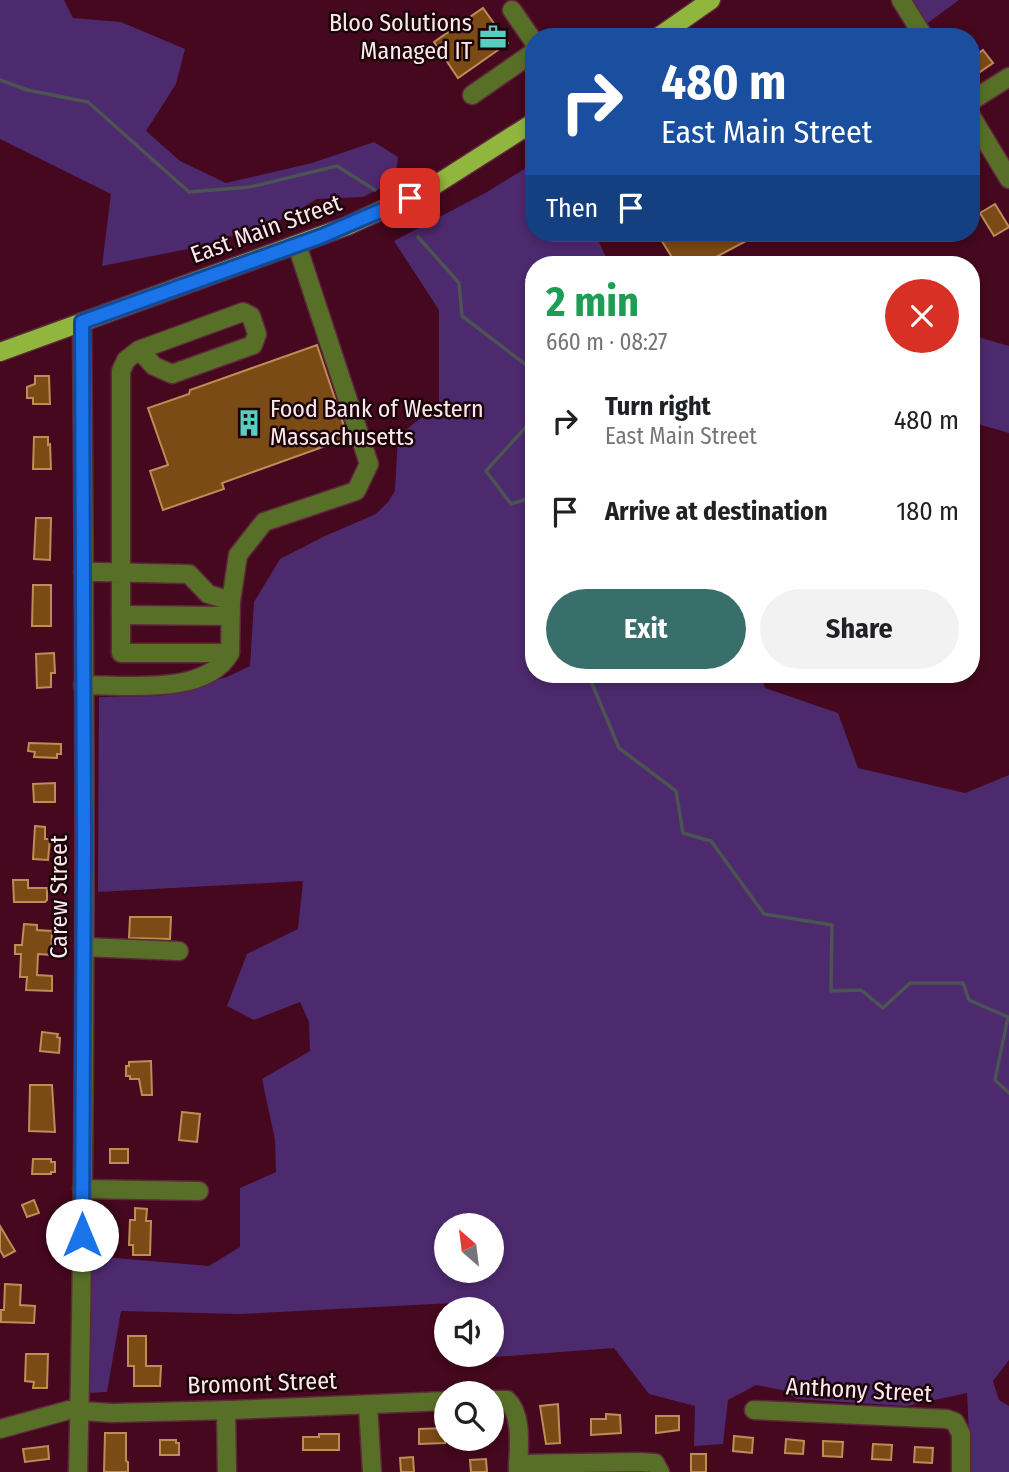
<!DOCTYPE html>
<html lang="en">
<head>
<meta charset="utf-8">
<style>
  :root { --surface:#fff; --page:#f2f2f2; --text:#202124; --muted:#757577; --accent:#396f6a }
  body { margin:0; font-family:"Fira Sans Condensed",sans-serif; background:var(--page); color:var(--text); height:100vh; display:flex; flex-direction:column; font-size:26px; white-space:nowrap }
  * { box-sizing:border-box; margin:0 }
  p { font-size:23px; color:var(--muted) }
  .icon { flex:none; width:38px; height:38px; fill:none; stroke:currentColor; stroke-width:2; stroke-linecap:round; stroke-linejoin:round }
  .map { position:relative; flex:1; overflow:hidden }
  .drawer { position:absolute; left:525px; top:256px; width:455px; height:427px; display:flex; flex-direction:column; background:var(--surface); border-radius:28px; box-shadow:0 4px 10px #0003 }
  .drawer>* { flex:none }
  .top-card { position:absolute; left:525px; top:28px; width:455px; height:214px; border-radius:28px; box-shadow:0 4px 10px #0003; background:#1a4fa0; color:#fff; overflow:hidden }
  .needle { width:46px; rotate:332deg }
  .tools { position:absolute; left:434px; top:1213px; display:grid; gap:14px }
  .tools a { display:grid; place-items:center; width:70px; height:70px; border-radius:50%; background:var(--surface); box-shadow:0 4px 10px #0003; font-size:35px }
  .pin { position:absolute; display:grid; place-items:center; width:60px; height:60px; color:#fff; margin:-30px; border-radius:14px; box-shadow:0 4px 10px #0006 }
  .me { position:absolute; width:77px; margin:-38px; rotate:0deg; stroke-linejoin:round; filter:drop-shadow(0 0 5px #0008) }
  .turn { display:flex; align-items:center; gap:24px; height:147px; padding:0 21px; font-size:32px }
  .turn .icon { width:91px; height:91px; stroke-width:2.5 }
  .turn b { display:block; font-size:49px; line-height:60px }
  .then { display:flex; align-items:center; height:66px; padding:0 21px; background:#0003; gap:14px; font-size:26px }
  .round { display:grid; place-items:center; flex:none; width:74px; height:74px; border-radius:37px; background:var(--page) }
  .overview { display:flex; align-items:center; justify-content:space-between; height:119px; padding:0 21px }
  h1 { font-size:42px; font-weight:700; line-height:52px; color:#1e9e55 }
  .button { display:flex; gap:14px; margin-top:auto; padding:14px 21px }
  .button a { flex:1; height:80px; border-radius:42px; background:var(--accent); color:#fff; font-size:28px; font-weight:700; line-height:80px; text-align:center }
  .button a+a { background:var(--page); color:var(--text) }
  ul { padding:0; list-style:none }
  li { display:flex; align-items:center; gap:21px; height:91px; padding:0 21px }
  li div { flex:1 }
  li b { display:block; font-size:26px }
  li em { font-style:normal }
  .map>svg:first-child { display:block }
  .green { fill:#4d2a6e; fill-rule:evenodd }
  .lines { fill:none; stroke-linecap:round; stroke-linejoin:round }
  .stream { stroke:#4b5453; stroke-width:3.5 }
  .building { fill:#7b4b15; stroke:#bf8b58; stroke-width:2 }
  .minor-casing { stroke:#5e283b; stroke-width:21 }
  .major-casing { stroke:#5e283b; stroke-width:21 }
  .minor { stroke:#586f28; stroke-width:18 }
  .major { stroke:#91b63e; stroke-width:18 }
  .route-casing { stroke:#114b97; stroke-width:18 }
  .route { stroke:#1a73e8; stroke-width:12 }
  .labels { text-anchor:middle; stroke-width:5; stroke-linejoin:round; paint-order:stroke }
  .poi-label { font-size:24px; fill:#fbeaed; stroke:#1d040b; text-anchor:end }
  .street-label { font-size:24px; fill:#fbeaed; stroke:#1d040b }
</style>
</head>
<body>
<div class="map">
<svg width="1009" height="1472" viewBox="0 0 1009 1472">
  <rect width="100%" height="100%" fill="#45081e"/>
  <g class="green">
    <polygon points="0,0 64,0 73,18 121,22 185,49 176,84 146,131 180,161 226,183 312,163 374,142 398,157 395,181 363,197 317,199 283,219 198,247 102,266 111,194 0,139"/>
    <polygon points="911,0 959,0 925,25"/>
    <path d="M526 168 534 173V233H595L609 264H534V674H761L765 688 838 713 858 768 965 793 1009 775V1360L993 1381 999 1400 1009 1406V1472H971L967 1393 907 1406 796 1399 787 1391 756 1385 728 1400 723 1444 694 1446 695 1406 649 1394 614 1348 495 1357 492 1347V1309H476L473 1302 239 1314 121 1311 107 1392 87 1393 92 1256 209 1266 240 1247V1188L276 1172 275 1140 262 1079 310 1051 309 1022 300 1002 254 1020 227 1006 247 954 298 929 303 881 98 892 99 697 159 696 227 677 250 666 254 602 280 559 325 536 376 514 388 502 395 491 398 436 439 404V310L394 241 487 192ZM446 1225H492V1270H446Z"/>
    <polygon points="971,335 1009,346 1009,433 971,422"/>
  </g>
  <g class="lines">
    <g class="stream">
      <polyline points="0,80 27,90 88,102 189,192 250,187 337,166 375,190"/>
      <polyline points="418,237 459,283 462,316 534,371"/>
      <polyline points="534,418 486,471 511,504 534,497"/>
      <polyline points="588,674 619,748 676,791 683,833 711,841 764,914 832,925 831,991 861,990 883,1008 910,983 963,983 969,1000 1008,1017 995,1080 1009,1093"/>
    </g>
  </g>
  <g class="building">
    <polygon points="483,8 508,43 458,78 434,42"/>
    <polygon points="983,50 993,63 971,78 971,59"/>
    <polygon points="995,204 1009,227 994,236 980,213"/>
    <polygon points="657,233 761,233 703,264 676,264"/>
    <polygon points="317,345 348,438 222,483 224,489 163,510 150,471 168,465 148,408 189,394 190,390"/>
    <polygon points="35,376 49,376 50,404 33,404 33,398 27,398 27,387 35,384"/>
    <polygon points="34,437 48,437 48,445 50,444 51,469 33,469"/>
    <polygon points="36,518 51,518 50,560 34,559"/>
    <polygon points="33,585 51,585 51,626 32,626"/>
    <polygon points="54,653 55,673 51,673 51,687 37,688 36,654"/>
    <polygon points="29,743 61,744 61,754 57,754 57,758 34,757 35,752 28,751"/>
    <polygon points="55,783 55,802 34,802 33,784"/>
    <polygon points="35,826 45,827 45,839 50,839 48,860 33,859"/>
    <polygon points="13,880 28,880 28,888 47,888 47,900 45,902 14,902"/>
    <polygon points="130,917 171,917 170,939 129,938"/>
    <polygon points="24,924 37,925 37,930 52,931 51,955 38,954 37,975 52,976 52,991 26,990 27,977 20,977 21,954 15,954 15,945 22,945"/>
    <polygon points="42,1032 58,1034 57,1037 60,1038 59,1053 40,1051"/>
    <polygon points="151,1061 152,1095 142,1095 139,1079 130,1079 130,1076 126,1076 126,1066 129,1066 129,1062"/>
    <polygon points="30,1085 52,1085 55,1132 29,1131"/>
    <polygon points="182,1112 200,1114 197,1142 179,1140"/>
    <rect x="110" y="1149" width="18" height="14"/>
    <polygon points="33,1159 51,1159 51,1162 55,1162 55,1172 51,1172 51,1174 32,1174"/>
    <polygon points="34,1200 39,1213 27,1217 22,1205"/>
    <polygon points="135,1208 147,1209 146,1221 151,1221 150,1255 133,1255 133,1245 129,1245 130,1220 135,1220"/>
    <polygon points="0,1226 15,1251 4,1257 0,1250"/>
    <polygon points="5,1284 21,1285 20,1305 35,1306 34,1323 1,1322 1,1310 4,1310"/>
    <polygon points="128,1336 146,1336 146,1366 161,1366 160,1386 134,1386 134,1366 128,1366"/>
    <polygon points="26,1354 48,1354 47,1388 33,1388 34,1382 25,1381"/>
    <polygon points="558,1404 560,1443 546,1444 540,1406"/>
    <polygon points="606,1414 620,1415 621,1433 591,1435 591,1419 606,1419"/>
    <polygon points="656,1416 679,1416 679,1430 656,1433"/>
    <polygon points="445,1428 445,1443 419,1444 419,1429"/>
    <polygon points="105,1433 126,1433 126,1461 128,1462 128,1472 104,1472"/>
    <polygon points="319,1434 339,1434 339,1450 303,1450 303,1437 319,1437"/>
    <polygon points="734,1436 753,1438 752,1453 733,1451"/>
    <polygon points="786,1439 804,1441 803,1454 785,1453"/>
    <polygon points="160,1440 176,1440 176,1443 179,1443 179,1455 160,1455"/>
    <polygon points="823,1441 843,1442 842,1457 823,1456"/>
    <polygon points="873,1444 892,1445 891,1460 872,1459"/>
    <polygon points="48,1446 49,1459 25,1462 23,1449"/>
    <polygon points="915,1447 933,1448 932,1463 914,1462"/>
    <rect x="691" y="1454" width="15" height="18"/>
    <polygon points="413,1457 414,1472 401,1472 400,1458"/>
    <polygon points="486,1459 487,1472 471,1472 470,1460"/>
  </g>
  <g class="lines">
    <defs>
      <g id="minor">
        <polyline points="901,0 924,37"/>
        <polyline points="512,10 534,42"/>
        <polyline points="472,95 534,52"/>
        <polyline points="971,101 1009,77"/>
        <polyline points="971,116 1009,179"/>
        <polyline points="83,572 98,572 189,574 208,594 231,601 230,653 121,653 121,371 126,360 139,350 243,312 251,316 257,334 253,345 172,374 154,366 139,350"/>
        <polyline points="231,601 238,555 264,522 356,491 369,464 297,245"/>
        <polyline points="121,615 230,616"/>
        <path d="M83 685C125 685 206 696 230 653"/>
        <polyline points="84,947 179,951"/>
        <polyline points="82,1189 199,1191"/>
        <path d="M492 1400H507C524 1416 518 1451 518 1472"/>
        <polyline points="368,1405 372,1472"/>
        <polyline points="226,1410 227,1472"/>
        <polyline points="754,1410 947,1419 955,1422 961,1434 961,1472"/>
        <polyline points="0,1429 69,1410 111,1413 232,1410 446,1401"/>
        <polyline points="518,1464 638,1462 655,1463 660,1472"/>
        <path d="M78 1472C87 1089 85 705 82 322"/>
      </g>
      <g id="major">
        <polyline points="658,37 711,0"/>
        <polyline points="0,352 347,226 432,187 534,122"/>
      </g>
    </defs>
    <use href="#minor" class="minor-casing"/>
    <use href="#major" class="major-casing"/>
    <use href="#minor" class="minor"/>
    <use href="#major" class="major"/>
  </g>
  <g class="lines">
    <defs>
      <polyline id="route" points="82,1235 84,845 82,322 322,236 410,198"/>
    </defs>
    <use href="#route" class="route-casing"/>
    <use href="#route" class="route"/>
  </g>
  <defs>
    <symbol id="office-bare" viewBox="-9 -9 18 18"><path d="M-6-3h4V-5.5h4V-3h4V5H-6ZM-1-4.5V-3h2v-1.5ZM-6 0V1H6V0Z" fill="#58cec0" stroke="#1d040b" stroke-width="2.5" paint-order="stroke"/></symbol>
    <symbol id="building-bare" viewBox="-9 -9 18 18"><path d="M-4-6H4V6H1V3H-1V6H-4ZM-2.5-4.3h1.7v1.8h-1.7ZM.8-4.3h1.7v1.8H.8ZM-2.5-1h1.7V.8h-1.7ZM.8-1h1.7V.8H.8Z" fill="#58cec0" stroke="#1d040b" stroke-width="2.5" paint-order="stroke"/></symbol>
  </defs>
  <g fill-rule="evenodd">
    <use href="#office-bare" x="474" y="18" width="38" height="38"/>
    <use href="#building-bare" x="230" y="404" width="38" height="38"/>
  </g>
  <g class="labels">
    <g class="poi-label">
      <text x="472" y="31">Bloo Solutions<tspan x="472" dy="28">Managed IT</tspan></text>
      <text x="270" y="417" text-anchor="start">Food Bank of Western<tspan x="270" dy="28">Massachusetts</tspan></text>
    </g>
    <g class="street-label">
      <text transform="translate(266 229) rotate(-20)" y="8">East Main Street</text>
      <text transform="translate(59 897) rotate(-90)" y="8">Carew Street</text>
      <text transform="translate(262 1383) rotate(-2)" y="8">Bromont Street</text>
      <text transform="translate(859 1390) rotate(3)" y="8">Anthony Street</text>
    </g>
  </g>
</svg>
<div class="tools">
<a><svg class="needle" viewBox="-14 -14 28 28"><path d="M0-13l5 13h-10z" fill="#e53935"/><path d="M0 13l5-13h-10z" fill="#757577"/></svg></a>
<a><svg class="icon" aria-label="sound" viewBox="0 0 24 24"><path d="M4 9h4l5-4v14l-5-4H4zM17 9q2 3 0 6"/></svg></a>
<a><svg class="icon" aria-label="search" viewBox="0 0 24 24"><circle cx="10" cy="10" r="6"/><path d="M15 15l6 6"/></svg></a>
</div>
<div class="pin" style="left:410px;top:198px;background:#d93025"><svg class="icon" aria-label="arrive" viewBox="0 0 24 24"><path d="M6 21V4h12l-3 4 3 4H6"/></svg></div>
<svg class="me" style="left:82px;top:1235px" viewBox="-20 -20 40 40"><circle r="19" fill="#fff"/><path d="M0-13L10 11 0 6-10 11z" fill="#1a73e8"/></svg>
<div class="top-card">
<div class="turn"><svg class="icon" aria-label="right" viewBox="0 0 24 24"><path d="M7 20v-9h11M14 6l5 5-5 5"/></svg><div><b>480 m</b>East Main Street</div></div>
<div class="then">Then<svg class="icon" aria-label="arrive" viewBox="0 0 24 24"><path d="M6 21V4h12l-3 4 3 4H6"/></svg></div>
</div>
<section class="drawer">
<div class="overview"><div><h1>2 min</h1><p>660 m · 08:27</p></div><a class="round" style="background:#d93025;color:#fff"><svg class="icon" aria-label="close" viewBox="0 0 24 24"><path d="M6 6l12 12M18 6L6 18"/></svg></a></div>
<ul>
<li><svg class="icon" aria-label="right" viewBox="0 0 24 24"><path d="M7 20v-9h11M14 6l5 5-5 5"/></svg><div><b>Turn right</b><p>East Main Street</p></div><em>480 m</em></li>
<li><svg class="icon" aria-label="arrive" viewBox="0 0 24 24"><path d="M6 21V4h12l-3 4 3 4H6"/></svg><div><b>Arrive at destination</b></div><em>180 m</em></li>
</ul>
<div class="button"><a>Exit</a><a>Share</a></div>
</section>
</div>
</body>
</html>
